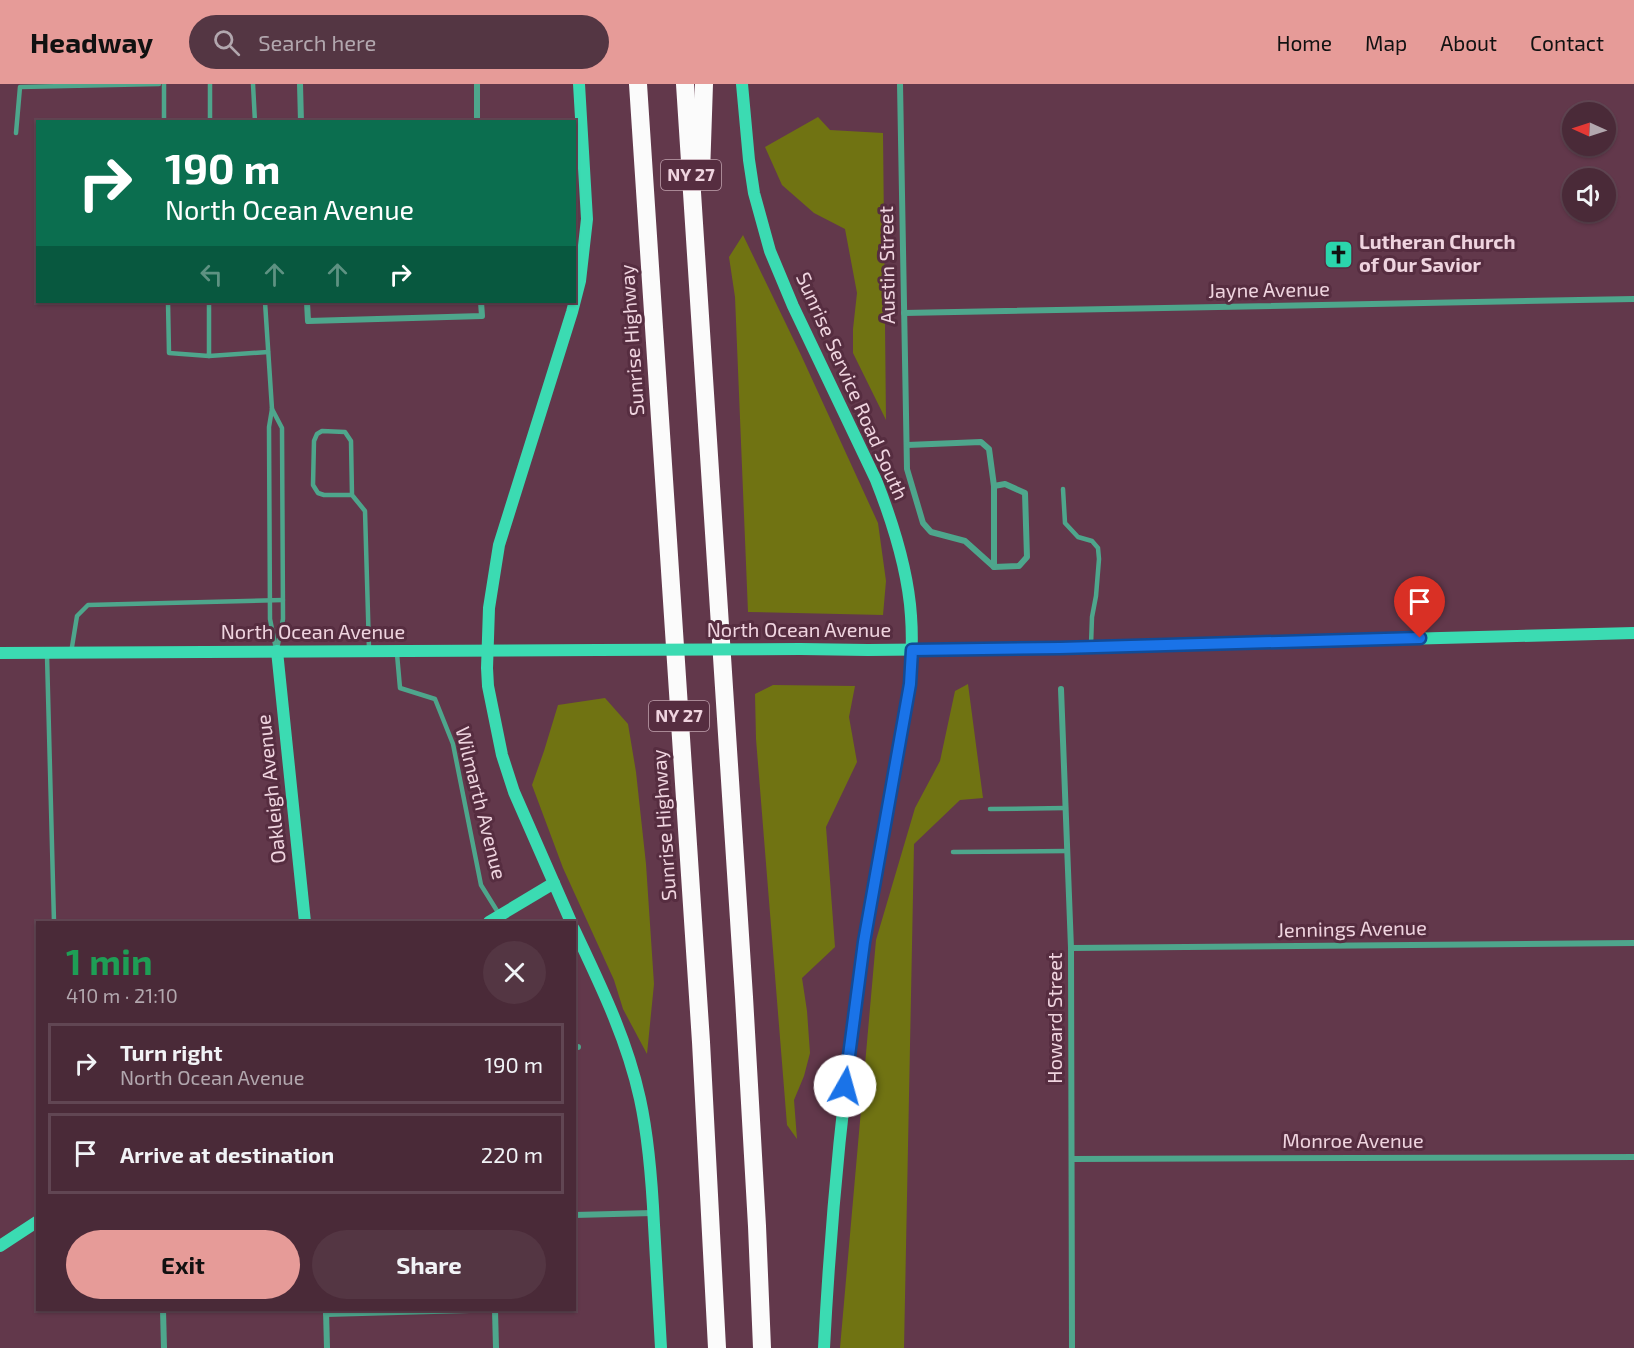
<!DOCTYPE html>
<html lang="en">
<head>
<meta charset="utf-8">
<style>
  :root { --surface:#4a2a38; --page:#543643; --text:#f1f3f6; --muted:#b2a7ae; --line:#614653; --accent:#e69b98 }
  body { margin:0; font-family:"Exo 2",sans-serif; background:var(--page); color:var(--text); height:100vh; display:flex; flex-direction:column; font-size:22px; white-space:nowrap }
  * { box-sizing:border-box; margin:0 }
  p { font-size:20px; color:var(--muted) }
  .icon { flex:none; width:33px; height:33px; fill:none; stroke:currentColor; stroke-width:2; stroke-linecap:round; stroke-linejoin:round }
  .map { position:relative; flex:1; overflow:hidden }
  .sheet { position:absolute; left:36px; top:837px; width:540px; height:390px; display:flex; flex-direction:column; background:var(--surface); border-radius:0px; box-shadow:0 2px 4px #0004,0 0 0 2px var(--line) }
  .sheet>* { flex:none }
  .top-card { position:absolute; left:36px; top:36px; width:540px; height:183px; border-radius:0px; box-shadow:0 2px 4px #0004,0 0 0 2px var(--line); background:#0b6e4f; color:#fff; overflow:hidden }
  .needle { width:39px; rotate:273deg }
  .tools { position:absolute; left:1562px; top:18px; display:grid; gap:12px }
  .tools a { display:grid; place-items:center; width:54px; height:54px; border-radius:50%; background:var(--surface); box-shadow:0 2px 4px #0004,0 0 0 2px var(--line); font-size:30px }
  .pin { position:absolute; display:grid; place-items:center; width:51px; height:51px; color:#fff; margin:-62px -26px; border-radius:50% 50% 50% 0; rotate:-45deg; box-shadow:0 0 6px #0007 }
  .pin .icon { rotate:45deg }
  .me { position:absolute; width:66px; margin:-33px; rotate:7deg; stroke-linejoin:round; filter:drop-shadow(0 0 4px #0008) }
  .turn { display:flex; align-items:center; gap:21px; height:126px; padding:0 30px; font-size:27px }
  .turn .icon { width:78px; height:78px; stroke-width:2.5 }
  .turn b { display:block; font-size:42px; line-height:51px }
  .lanes { display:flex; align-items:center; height:57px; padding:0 30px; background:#0003; justify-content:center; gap:30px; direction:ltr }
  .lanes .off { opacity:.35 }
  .round { display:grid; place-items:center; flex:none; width:63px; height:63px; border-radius:32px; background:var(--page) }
  .overview { display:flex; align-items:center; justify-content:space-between; height:102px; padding:0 30px }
  h1 { font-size:36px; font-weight:700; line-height:45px; color:#1e9e55 }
  .cta { display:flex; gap:12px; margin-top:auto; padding:12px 30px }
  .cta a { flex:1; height:69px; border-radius:36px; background:var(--accent); color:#111; font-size:24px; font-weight:700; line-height:69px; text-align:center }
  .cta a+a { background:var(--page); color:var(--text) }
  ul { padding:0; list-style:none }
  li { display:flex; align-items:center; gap:18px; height:81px; margin:0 12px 9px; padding:0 18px; border:3px solid var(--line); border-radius:0px }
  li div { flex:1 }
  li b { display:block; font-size:22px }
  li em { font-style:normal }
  header { display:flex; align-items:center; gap:36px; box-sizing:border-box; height:84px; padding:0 30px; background:var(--accent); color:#111 }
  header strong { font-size:28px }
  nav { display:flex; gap:33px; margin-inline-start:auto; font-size:21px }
  .search { width:420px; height:54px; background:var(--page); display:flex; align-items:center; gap:15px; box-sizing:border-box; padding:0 21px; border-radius:33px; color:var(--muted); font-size:22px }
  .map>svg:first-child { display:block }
  .green { fill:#707312 }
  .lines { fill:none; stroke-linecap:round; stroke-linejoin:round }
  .lane { stroke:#4ea68c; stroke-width:4.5 }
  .street { stroke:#4ea68c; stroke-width:6 }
  .secondary { stroke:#3bdbb2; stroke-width:12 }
  .highway { stroke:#fbfbfb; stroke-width:18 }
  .secondary-bridge { stroke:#3bdbb2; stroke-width:12 }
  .route-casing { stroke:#114b97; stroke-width:15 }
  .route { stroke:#1a73e8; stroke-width:10 }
  .labels { text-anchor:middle; stroke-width:6; stroke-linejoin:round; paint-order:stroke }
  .shield { fill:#562d40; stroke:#c1a2af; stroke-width:1.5 }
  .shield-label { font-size:18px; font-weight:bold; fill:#efd4df }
  .poi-label { font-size:20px; font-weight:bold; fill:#efd4df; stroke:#562d40; text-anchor:start }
  .street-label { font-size:20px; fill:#efd4df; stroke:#562d40 }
</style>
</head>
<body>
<header>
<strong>Headway</strong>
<div class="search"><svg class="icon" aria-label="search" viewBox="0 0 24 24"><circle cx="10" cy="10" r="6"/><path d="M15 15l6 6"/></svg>Search here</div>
<nav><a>Home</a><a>Map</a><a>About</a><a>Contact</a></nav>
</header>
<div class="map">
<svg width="1634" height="1264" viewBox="0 0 1634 1264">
  <rect width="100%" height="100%" fill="#62384b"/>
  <g class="green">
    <polygon points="818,33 830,46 883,49 886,336 853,269 853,245 857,209 845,145 814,129 782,101 765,63"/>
    <polygon points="743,151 801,271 878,439 886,497 883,531 748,528 735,213 729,173"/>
    <polygon points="968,600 983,714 960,716 914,760 904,1264 840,1264 876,856 915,724 940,677 955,607"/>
    <polygon points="773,601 855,602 849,633 857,678 826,743 835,863 802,894 807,927 810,969 804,992 794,1016 797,1055 787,1041 756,655 755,610"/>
    <polygon points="605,614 628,640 636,688 646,780 654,900 647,970 623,925 614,896 563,784 532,701 544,667 558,621"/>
  </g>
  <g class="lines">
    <g class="lane">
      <polyline points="164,0 164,38"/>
      <polyline points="253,0 255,38"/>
      <polyline points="210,38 210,0"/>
      <polyline points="16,49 20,3 159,0"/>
      <polyline points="168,218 169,269 209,272 209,218"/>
      <polyline points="265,218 272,325 269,343 270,535 276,565"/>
      <polyline points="209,272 268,268"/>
      <polyline points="272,325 282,344 283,535 277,565"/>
      <polyline points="1063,405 1065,439 1078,453 1092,457 1098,464 1099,475 1096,512 1092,533 1091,561"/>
      <polyline points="352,411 324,411 318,409 313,401 314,357 317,350 322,347 345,348 351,357 352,411 365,427 369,565"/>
      <polyline points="71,569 77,532 88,521 283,516"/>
      <polyline points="397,570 400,604 435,615 453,660 481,801 499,830"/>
      <polyline points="47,571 54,838"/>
      <polyline points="990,725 1066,724"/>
      <polyline points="953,768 1067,767"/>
    </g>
    <g class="street">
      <polyline points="300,0 301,38"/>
      <polyline points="477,0 477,38"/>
      <polyline points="900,0 907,385 923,439 931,448 965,457 994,483 1019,482 1027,473 1025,409 1005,400 994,402"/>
      <polyline points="307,218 308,237 482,232 481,218"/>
      <polyline points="904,229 1634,215"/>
      <polyline points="907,361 981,358 989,365 994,402 994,483"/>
      <polyline points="1061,605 1071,864 1072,1264"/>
      <polyline points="1071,864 1634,859"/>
      <polyline points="574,963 578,963"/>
      <polyline points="1072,1075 1634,1073"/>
      <polyline points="574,1131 653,1129"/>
      <polyline points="163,1226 164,1264"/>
      <polyline points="326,1226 327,1264"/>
      <polyline points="495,1226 496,1264"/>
      <polyline points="326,1230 470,1226"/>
    </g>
    <g class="secondary">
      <path d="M742 0 749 76 754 109 770 167 793 222 876 396C893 439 908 485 911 532 915 585 904 637 894 689 883 747 872 805 864 863 844 996 831 1129 824 1264"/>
      <polyline points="800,565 868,566 1060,564 1634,549"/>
      <polyline points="277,567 305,838"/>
      <polyline points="0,569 598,566"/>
      <polyline points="489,838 554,799"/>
      <polyline points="571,838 514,708 502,671 488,602 487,584 489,524 499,461 572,228 580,197 587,135 579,0"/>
      <path d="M574 845C600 900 627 955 640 1015 649 1056 652 1099 654 1141 656 1182 659 1223 661 1264"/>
      <polyline points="0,1162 38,1137"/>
    </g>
    <g class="highway">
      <polyline points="638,0 701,958 717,1264"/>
      <polyline points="685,0 744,913 757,1142 762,1264"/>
      <polyline points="701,90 704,0"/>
    </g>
    <polyline class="secondary-bridge" points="598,566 800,565"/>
  </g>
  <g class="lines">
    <defs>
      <polyline id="route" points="845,1002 864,858 910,600 912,566 1060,564 1420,554"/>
    </defs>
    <use href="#route" class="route-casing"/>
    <use href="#route" class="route"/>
  </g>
  <defs>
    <symbol id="church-square" viewBox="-11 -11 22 22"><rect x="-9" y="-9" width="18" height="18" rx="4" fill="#2bd5ac" stroke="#562d40"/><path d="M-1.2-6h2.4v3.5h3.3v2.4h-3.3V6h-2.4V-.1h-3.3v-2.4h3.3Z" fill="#111"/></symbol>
  </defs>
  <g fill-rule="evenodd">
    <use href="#church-square" x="1322" y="154" width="33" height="33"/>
  </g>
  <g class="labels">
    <g class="shield">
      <rect x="661" y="76" width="60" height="30" rx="4.5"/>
      <rect x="649" y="617" width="60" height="30" rx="4.5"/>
    </g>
    <g class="shield-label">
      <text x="691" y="97">NY 27</text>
      <text x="679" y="638">NY 27</text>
    </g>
    <g class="poi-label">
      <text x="1359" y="165">Lutheran Church<tspan x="1359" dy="23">of Our Savior</tspan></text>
    </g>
    <g class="street-label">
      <text transform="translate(887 181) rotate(-91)" y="7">Austin Street</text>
      <text transform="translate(1269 206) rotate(-1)" y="7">Jayne Avenue</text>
      <text transform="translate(632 256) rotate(-94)" y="7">Sunrise Highway</text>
      <text transform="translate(852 302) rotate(66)" y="7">Sunrise Service Road South</text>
      <text x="799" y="553">North Ocean Avenue</text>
      <text x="313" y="555">North Ocean Avenue</text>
      <text transform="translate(271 705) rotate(-96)" y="7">Oakleigh Avenue</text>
      <text transform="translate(481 719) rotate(76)" y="7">Wilmarth Avenue</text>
      <text transform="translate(664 741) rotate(-94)" y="7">Sunrise Highway</text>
      <text transform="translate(1352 845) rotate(-1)" y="7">Jennings Avenue</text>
      <text transform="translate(1055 934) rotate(-90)" y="7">Howard Street</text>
      <text x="1353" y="1064">Monroe Avenue</text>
    </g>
  </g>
</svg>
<div class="tools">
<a><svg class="needle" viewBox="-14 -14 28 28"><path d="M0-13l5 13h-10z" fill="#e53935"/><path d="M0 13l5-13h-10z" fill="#b2a7ae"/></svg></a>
<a><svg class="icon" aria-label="sound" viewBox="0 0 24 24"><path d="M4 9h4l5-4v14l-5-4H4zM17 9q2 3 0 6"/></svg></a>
</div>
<div class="pin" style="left:1420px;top:554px;background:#d93025"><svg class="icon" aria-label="arrive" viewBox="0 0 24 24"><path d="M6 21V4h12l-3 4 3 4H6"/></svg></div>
<svg class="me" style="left:845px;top:1002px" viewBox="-20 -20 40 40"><circle r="19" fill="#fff"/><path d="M0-13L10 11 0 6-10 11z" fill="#1a73e8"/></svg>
<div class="top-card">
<div class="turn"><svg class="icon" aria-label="right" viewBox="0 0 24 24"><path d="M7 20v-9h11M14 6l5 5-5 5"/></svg><div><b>190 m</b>North Ocean Avenue</div></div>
<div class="lanes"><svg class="icon off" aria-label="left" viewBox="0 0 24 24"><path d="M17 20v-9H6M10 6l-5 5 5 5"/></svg><svg class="icon off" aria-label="ahead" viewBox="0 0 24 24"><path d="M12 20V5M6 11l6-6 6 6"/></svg><svg class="icon off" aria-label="ahead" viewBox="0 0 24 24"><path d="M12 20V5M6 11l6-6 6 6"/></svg><svg class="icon" aria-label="right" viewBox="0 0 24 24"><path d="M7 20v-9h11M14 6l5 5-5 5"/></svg></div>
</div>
<section class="sheet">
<div class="overview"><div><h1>1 min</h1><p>410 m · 21:10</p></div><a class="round"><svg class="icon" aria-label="close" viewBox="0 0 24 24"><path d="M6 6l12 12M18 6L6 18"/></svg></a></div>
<ul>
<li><svg class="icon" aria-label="right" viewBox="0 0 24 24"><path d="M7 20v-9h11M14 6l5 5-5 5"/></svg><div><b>Turn right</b><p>North Ocean Avenue</p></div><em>190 m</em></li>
<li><svg class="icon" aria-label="arrive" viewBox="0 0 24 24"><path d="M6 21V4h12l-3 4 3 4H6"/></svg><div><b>Arrive at destination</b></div><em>220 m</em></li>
</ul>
<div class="cta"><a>Exit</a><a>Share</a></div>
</section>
</div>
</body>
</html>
